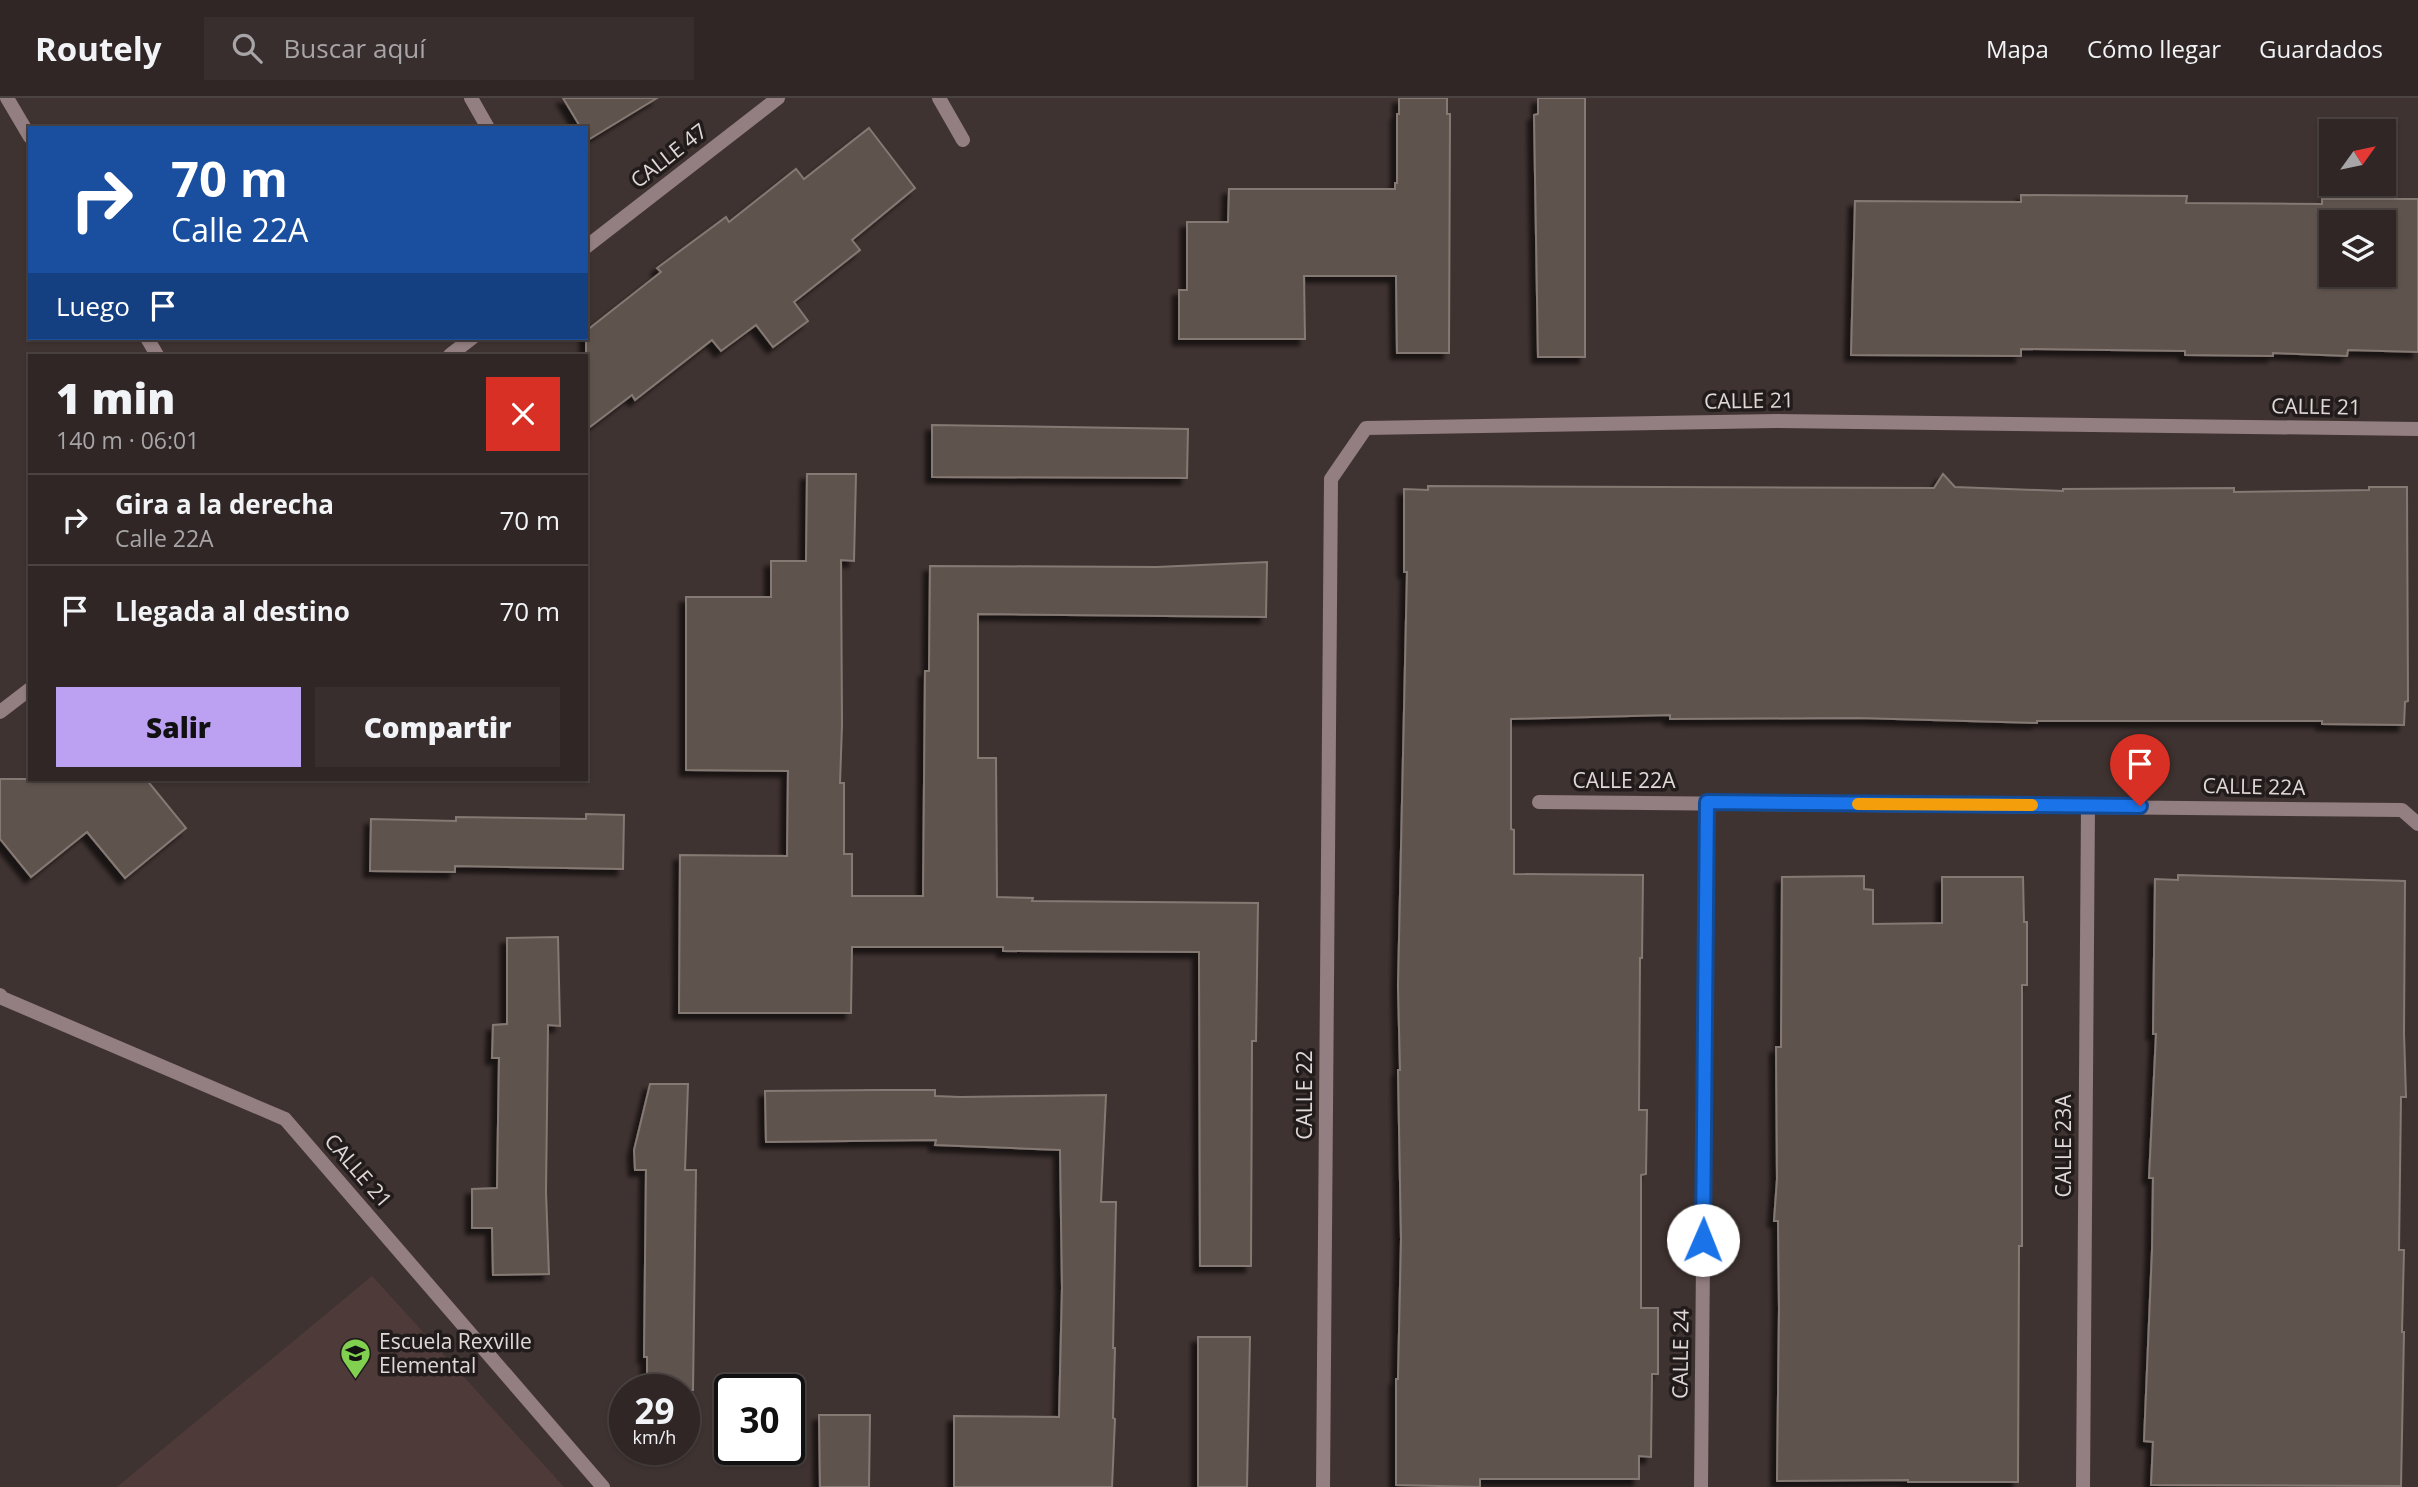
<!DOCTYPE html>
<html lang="es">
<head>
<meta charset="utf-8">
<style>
  :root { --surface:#2f2625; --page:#372e2d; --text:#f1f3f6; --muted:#a7a5a7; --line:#4a4342; --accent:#bca0f2 }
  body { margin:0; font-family:"Open Sans",sans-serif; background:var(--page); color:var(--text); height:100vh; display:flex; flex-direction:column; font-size:26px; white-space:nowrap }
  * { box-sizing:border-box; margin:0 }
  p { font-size:23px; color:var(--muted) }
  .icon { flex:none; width:38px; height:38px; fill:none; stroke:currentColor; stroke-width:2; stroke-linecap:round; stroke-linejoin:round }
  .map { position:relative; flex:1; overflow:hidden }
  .panel { position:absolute; left:28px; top:256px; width:560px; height:427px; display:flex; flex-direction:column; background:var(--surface); border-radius:0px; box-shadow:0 2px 5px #0004,0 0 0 2px var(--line) }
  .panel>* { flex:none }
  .top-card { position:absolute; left:28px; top:28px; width:560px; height:214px; border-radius:0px; box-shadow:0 2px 5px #0004,0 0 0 2px var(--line); background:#1a4fa0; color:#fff; overflow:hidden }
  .needle { width:46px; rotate:57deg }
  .fabs { position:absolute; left:2319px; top:21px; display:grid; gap:14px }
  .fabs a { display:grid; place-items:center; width:77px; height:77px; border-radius:0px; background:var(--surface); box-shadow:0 2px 5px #0004,0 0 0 2px var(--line); font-size:35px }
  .speed { position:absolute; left:609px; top:1276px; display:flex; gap:14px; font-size:35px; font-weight:700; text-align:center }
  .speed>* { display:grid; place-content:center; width:91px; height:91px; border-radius:50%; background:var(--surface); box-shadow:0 2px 5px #0004,0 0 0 2px var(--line); line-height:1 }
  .speed small { font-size:18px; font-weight:400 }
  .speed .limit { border:4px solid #111; border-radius:10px; background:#fff; color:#111 }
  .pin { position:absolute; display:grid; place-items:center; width:60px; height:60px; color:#fff; margin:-72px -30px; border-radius:50% 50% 50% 0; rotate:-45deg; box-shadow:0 0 7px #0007 }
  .pin .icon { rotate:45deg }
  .me { position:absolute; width:77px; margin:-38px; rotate:1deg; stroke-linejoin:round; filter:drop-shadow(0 0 5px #0008) }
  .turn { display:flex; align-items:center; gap:24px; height:147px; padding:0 28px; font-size:32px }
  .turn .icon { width:91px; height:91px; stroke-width:2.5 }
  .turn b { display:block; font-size:49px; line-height:60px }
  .then { display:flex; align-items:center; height:66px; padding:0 28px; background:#0003; gap:14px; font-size:26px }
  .round { display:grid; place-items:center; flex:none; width:74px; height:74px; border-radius:0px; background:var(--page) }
  .headline { display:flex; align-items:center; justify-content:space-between; height:119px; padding:0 28px }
  h1 { font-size:42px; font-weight:800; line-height:52px }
  .cta { display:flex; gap:14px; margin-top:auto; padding:14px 28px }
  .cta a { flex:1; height:80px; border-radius:0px; background:var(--accent); color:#111; font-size:28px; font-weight:800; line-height:80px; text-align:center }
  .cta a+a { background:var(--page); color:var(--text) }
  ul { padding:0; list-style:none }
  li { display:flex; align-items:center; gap:21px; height:91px; padding:0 28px; border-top:2px solid var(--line) }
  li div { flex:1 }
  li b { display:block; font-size:26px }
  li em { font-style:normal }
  header { display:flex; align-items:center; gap:42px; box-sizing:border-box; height:98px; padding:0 35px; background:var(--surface); border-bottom:2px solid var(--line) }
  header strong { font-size:33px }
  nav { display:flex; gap:38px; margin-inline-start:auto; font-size:24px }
  .search { width:490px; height:63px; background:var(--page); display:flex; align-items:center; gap:18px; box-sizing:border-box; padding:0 24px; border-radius:0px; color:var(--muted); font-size:26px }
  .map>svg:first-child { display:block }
  .built { fill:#4e3b39 }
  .building { fill:#5e534d; stroke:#857973; stroke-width:2; fill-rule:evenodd; filter:url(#shadow) }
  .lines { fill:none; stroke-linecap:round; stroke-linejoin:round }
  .street { stroke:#937e81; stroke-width:14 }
  .route-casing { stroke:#114b97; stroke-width:18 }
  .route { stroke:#1a73e8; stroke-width:12 }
  .slow { stroke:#f59e0b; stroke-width:12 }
  .labels { text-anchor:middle; stroke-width:7; stroke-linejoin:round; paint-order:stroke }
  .street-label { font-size:21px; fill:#e0d8d7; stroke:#211c1b }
  .poi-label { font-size:21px; fill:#e0d8d7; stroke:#211c1b; text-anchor:start }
</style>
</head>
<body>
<header>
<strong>Routely</strong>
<div class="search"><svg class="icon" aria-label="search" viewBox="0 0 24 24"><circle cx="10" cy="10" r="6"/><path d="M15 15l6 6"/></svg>Buscar aquí</div>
<nav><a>Mapa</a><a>Cómo llegar</a><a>Guardados</a></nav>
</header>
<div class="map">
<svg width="2418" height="1389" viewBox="0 0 2418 1389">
  <defs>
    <filter id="shadow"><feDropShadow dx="-6" dy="6" stdDeviation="2" flood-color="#0009"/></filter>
  </defs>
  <rect width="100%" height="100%" fill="#3f3331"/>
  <polygon class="built" points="372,1178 564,1389 117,1389"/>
  <g class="building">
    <polygon points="563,0 657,0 588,42 586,30 581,30"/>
    <polygon points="1399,0 1447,0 1447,16 1450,16 1449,255 1397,255 1396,178 1304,178 1305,241 1179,241 1179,192 1187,192 1187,124 1228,124 1229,91 1395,91 1395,85 1397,85 1397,16 1399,16"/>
    <polygon points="1538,0 1585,0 1585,259 1538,259 1534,17 1538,16"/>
    <polygon points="869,30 915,90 852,142 860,152 794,204 808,223 773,249 756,227 721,253 712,242 635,302 632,297 586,332 586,233 661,174 657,170 726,119 729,124 796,71 804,81"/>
    <path d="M2021 97 2187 98 2186 105 2322 106V101H2418V254L2348 252 2347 258 2273 255V258L2185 257V253L2021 251V258L1851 257 1855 103 2021 104ZM2331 124H2384V177H2331Z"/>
    <polygon points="932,327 1188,331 1187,380 932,379"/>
    <polygon points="807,376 856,376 854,463 841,462 842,627 840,685 844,685 844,756 852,756 852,798 923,798 925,573 929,573 930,468 1157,469 1267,464 1266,519 978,516 978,660 996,660 997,799 1033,800 1032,803 1258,805 1256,943 1252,943 1251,1168 1200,1168 1199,854 1003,853 1003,849 852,849 851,915 679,915 680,757 787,758 788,673 686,672 686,499 771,499 771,463 806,463"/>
    <polygon points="1943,376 1955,389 2063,393 2063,391 2234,390 2234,394 2305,393 2369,392 2369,389 2407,389 2408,603 2405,604 2404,627 2322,626 2322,623 2037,623 2037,625 1859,620 1670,621 1670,617 1511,621 1511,731 1514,732 1514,776 1643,777 1642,860 1640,860 1639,1012 1647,1012 1646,1076 1641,1077 1641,1210 1658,1210 1658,1276 1652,1276 1651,1359 1639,1358 1639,1381 1480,1381 1480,1389 1396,1387 1396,1281 1398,1281 1401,1141 1398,972 1400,972 1398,888 1407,474 1404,474 1404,391 1428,392 1428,388 1934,390"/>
    <polygon points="0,681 146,681 186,730 125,780 87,734 31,779 0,741"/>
    <polygon points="586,716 624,717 623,771 455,768 455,774 370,773 371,721 456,723 456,719 586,721"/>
    <polygon points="2178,777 2405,783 2404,935 2406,999 2401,999 2399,1152 2404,1152 2402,1234 2404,1234 2401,1388 2151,1387 2153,1344 2144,1343 2152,1152 2153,1080 2149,1080 2156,936 2153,936 2155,781 2178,782"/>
    <polygon points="1864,778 1864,791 1873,792 1873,826 1942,825 1942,779 2023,779 2024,824 2027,824 2027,887 2022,887 2022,1148 2019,1148 2018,1384 1908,1384 1908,1382 1777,1383 1779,1211 1778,1123 1774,1123 1777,1081 1776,949 1781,949 1782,779"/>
    <polygon points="558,839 560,928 548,927 546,1094 549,1176 493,1177 492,1130 472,1130 472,1091 497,1090 499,960 492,960 493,927 507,926 507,840"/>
    <polygon points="650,986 688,986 685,1072 696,1072 693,1292 647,1292 647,1259 644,1259 646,1072 635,1072 634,1052"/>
    <polygon points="878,992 935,992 935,998 960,999 1106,997 1101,1104 1116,1104 1113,1250 1115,1250 1113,1320 1115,1321 1112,1389 954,1389 954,1318 1059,1319 1062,1190 1060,1052 935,1047 936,1042 766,1044 765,993"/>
    <polygon points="1198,1239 1250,1239 1247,1389 1198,1389"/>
    <polygon points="819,1317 870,1317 869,1389 820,1389"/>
  </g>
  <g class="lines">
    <g class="street">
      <polyline points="7,0 30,39"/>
      <polyline points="471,0 488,30"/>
      <polyline points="939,0 963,42"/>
      <polyline points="586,149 778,0"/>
      <polyline points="147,240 157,257"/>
      <polyline points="450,257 472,240"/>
      <polyline points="0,614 30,591"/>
      <polyline points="1539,704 2402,712 2418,726"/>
      <polyline points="0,897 2,900 285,1021 603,1389"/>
      <polyline points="1323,1389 1331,381 1366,330 1776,323 2418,331"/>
      <polyline points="1701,1389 1707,704"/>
      <polyline points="2083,1389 2088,708"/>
    </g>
  </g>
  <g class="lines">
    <defs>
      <polyline id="route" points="1703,1142 1707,704 2140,708"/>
    </defs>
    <use href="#route" class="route-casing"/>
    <use href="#route" class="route"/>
    <polyline class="slow" points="1858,706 2032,707"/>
  </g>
  <defs>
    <symbol id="school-pin" viewBox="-11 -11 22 30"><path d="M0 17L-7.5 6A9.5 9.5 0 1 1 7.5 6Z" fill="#81d050" stroke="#211c1b"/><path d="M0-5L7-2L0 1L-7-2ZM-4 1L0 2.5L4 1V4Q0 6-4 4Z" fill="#111"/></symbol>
  </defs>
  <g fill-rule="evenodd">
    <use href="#school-pin" x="338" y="1238" width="35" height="47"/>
  </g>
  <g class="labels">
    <g class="street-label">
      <text transform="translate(669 58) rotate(-38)" y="7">CALLE 47</text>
      <text transform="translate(1749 303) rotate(-1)" y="7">CALLE 21</text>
      <text transform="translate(2316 309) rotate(1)" y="7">CALLE 21</text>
      <text x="1624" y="690">CALLE 22A</text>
      <text transform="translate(2254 689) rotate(1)" y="7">CALLE 22A</text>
      <text transform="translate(1305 997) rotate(-90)" y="7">CALLE 22</text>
      <text transform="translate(2064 1048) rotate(-90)" y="7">CALLE 23A</text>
      <text transform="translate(358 1073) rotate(49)" y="7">CALLE 21</text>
      <text transform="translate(1681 1256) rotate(-89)" y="7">CALLE 24</text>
    </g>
    <g class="poi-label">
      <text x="379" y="1251">Escuela Rexville<tspan x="379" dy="24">Elemental</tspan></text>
    </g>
  </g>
</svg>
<div class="fabs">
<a><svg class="needle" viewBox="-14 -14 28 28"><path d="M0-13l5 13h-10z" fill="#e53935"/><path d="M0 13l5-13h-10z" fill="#a7a5a7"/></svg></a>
<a><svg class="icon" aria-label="layers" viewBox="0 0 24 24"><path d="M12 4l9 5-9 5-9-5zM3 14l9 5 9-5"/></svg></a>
</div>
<div class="speed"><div>29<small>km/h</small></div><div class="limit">30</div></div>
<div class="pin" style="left:2140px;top:708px;background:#d93025"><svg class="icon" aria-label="arrive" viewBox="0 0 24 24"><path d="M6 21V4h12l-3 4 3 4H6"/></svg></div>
<svg class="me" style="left:1703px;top:1142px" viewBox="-20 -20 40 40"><circle r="19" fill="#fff"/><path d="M0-13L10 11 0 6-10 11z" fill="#1a73e8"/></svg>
<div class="top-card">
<div class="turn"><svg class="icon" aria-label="right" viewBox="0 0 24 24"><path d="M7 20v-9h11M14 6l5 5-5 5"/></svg><div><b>70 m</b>Calle 22A</div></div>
<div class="then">Luego<svg class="icon" aria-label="arrive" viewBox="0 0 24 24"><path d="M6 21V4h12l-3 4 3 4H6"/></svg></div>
</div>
<section class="panel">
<div class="headline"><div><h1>1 min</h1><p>140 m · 06:01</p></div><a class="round" style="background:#d93025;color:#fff"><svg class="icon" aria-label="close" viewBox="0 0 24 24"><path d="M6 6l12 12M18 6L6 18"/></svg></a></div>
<ul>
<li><svg class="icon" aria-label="right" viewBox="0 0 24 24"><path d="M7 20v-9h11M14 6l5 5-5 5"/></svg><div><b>Gira a la derecha</b><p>Calle 22A</p></div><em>70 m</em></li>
<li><svg class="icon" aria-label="arrive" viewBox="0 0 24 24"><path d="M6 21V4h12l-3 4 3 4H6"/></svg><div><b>Llegada al destino</b></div><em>70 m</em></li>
</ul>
<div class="cta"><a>Salir</a><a>Compartir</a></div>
</section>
</div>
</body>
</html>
